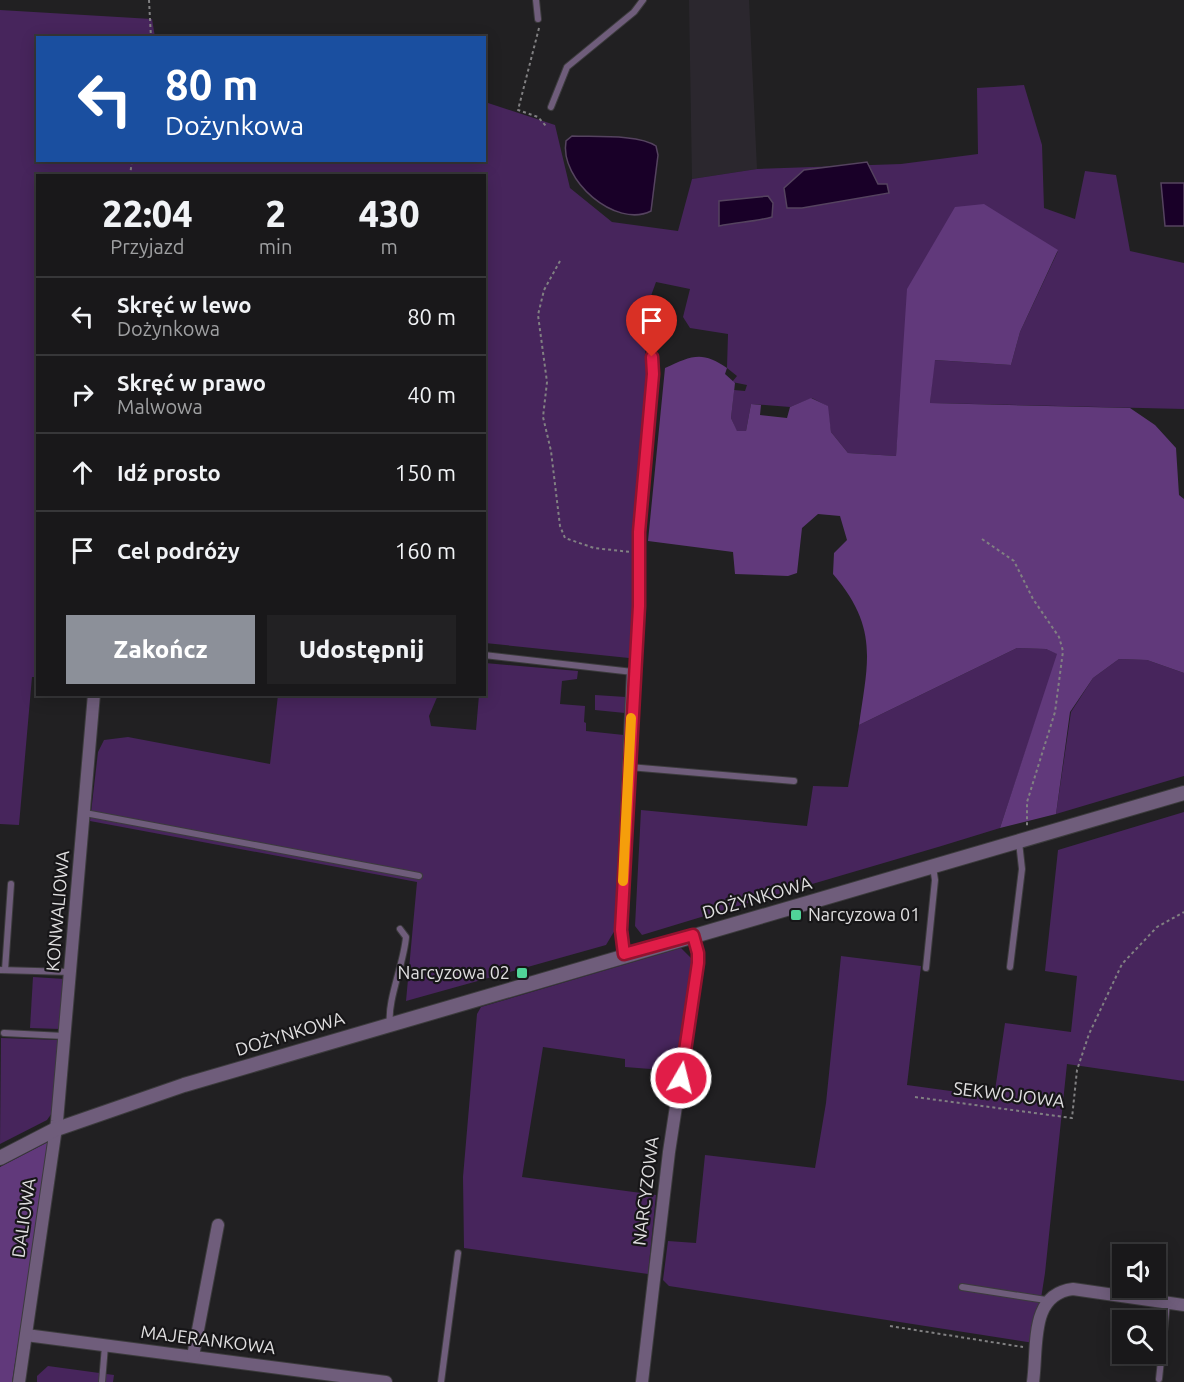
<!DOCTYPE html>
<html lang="pl">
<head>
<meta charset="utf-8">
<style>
  :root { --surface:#19181a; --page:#222123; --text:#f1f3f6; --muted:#9fa0a2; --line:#373739; --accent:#8c9099 }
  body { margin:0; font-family:Ubuntu,sans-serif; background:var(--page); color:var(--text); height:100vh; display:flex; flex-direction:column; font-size:22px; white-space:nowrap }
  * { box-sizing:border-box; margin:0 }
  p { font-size:20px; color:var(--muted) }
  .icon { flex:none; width:33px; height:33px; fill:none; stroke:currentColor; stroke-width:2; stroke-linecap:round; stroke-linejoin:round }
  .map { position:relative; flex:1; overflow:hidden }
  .panel { position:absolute; left:36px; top:174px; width:450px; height:522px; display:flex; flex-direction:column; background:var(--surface); border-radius:0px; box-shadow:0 3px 15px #0003,0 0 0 2px var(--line) }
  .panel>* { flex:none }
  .top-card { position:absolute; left:36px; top:36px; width:450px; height:126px; border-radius:0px; box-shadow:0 3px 15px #0003,0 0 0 2px var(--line); background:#1a4fa0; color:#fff; overflow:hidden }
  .controls { position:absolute; left:1112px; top:1244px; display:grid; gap:12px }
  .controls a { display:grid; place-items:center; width:54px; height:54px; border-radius:0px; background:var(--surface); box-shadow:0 3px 15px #0003,0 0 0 2px var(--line); font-size:30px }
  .pin { position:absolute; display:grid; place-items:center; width:51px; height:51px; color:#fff; margin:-62px -26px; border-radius:50% 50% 50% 0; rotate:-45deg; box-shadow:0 0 6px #0007 }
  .pin .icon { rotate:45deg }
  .me { position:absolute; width:66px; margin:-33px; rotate:8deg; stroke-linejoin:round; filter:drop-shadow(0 0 4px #0008) }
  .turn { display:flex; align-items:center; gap:21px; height:126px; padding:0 30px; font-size:27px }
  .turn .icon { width:78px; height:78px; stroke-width:2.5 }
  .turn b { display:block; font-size:42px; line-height:51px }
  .eta { display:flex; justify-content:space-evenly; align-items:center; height:102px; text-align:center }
  .eta b { font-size:36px; font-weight:800; line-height:42px }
  .cta { display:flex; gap:12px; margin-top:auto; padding:12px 30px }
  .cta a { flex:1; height:69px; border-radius:0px; background:var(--accent); color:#fff; font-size:24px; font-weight:800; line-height:69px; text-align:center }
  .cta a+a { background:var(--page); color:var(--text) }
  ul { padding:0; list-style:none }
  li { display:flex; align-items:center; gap:18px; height:78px; padding:0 30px; border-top:2px solid var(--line) }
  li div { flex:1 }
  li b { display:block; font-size:22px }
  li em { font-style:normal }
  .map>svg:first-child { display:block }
  .built { fill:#2b272e }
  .green { fill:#47255c }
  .forest { fill:#61397b }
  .water { fill:#190028; stroke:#55435f; stroke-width:1.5 }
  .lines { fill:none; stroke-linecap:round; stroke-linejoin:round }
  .service-casing { stroke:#3c3b3d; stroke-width:8 }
  .minor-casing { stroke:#3c3b3d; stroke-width:14 }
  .tertiary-casing { stroke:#3c3b3d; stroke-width:16 }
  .path { stroke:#818082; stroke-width:2; stroke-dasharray:3 3; stroke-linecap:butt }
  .service { stroke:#6f5d7b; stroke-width:6 }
  .minor { stroke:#6f5d7b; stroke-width:12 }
  .tertiary { stroke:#6f5d7b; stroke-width:14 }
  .route-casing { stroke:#92132f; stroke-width:15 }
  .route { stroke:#e11d48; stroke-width:10 }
  .slow { stroke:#f59e0b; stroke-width:10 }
  .poi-dot { fill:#50d398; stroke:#171618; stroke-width:2 }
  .labels { text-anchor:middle; stroke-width:4.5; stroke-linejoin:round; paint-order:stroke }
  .street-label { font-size:18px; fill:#e0dfe0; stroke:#171618 }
  .poi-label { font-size:18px; fill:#e0dfe0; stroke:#171618; text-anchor:start }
</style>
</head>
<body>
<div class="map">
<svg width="1184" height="1382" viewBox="0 0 1184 1382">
  <rect width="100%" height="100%" fill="#212022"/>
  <polygon class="built" points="689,0 749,0 757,169 692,179"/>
  <g class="green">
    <path d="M0 10 152 19 155 37 38 38V160H484L485 102 555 125 570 188 612 222 678 231 692 179 757 169 901 164 978 154 977 88 1024 85 1042 145 1044 208 1075 219 1085 171 1116 175 1130 251 1184 263V409L930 403 934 360 1011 365 1020 332 1058 251 902 383 896 456 848 453 831 432 827 406 812 398 790 407 751 404 746 431 737 432 731 418 734 390 745 391 747 385 732 382 737 376 727 368 728 334 690 328 683 317 690 289 656 282 648 304 654 321 643 328C656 437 640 549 629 658L485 643 484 176H38L37 677H32L19 825 0 824Z"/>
    <path d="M1017 648 1046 649 1058 654 1000 828C881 865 761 898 642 935L635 926 641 810 807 826 813 786 848 787 859 725Z"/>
    <polygon points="1119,659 1147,660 1184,673 1184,776 1056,814 1071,712 1093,678"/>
    <polygon points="485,663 578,671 577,679 562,681 560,704 585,706 584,722 586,723 586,731 624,735 615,930 606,945 406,1001 417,882 90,821 98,752 104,740 128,737 270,764 278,695 438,695 429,716 431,726 476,730 479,695 484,694"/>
    <polygon points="595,695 626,697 625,713 595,710"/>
    <polygon points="1184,812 1184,1081 1067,1064 1045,1273 1034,1343 669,1286 663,1280 668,1241 696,1243 705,1155 815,1168 826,1103 841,956 921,966 907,1085 994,1097 1005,1023 1071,1032 1077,976 1045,971 1058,850"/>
    <polygon points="681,948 692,959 676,1071 625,1067 625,1059 543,1047 522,1177 656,1195 648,1274 464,1248 463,1177 477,1014 481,1007"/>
    <polygon points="33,977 65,979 60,1029 30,1028"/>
    <polygon points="1,1038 59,1040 54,1110 47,1120 0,1144"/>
    <polygon points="48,1366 114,1375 113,1382 37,1382 37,1376"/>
  </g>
  <g class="forest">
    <path d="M984 204 1058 250 1020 332 1011 365 935 360 930 403 1130 408 1155 425 1176 448 1179 495 1184 499V673L1147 660 1119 659 1093 678 1070 712 1056 814 1000 828 1057 654 1046 649 1017 648 859 725C868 661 879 628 833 574L834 553 847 540 840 516 818 514 802 528 797 573 788 576 735 574 733 552 648 541 665 368C691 356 702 350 727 368L725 374 735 383 731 418 737 431H746L751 404 761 405 760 415 787 418 790 407 811 398 828 406 831 432 848 453 896 456 907 289 955 207Z"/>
    <polygon points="50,1141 12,1382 0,1382 0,1167"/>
  </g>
  <g class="water">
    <path d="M572 136C593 137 639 134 656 146L658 155 651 211C616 229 559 180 566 141Z"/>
    <polygon points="867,162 878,184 887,184 889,193 802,208 787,208 784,188 804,170"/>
    <polygon points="1161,183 1184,183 1184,226 1165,226"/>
    <path d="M768 196 773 203 772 217C754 222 737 222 719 226V201Z"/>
  </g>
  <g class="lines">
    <defs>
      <g id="service">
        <polyline points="536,0 538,19"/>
        <polyline points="551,107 567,67 634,12 643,0"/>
        <polyline points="484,655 633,672 639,606 639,532 653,374 652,357"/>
        <polyline points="629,767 794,781"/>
        <polyline points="85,813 419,876"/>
        <polyline points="1010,967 1022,869 1019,842"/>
        <polyline points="926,968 935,880 933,867"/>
        <polyline points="0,970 71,972"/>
        <polyline points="5,970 11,884"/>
        <path d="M390 1023C387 1001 404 963 406 937L400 929"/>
        <polyline points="4,1033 64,1036"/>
        <polyline points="962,1287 1046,1300"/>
        <polyline points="1159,1379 1167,1303"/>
        <polyline points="102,1382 105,1346"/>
        <polyline points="441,1382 458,1253"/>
      </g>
      <g id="minor">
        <polyline points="624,954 621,930 633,672"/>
        <polyline points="26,1335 386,1382"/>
        <polyline points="193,1356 218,1225"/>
        <polyline points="19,1382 57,1121 94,694"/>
        <polyline points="642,1382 669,1152 698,963 698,953 693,935"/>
        <path d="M1033 1382C1038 1347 1029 1294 1073 1289L1184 1305"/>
      </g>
      <polyline id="tertiary" points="0,1158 54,1130 184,1085 1184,793"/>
    </defs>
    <use href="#service" class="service-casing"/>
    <use href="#minor" class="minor-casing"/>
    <use href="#tertiary" class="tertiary-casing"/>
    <g class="path">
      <polyline points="149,0 151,38"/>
      <polyline points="539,28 518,110 538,117 546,126"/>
      <polyline points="130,176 132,160"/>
      <polyline points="560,261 544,290 538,315 547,382 543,417 551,451 560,526 565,538 594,548 631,552"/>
      <polyline points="982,539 1014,561 1033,599 1059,637 1063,651 1055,712 1027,802 1027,827"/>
      <polyline points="915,1097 1072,1118 1077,1070 1089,1034 1122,964 1157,927 1184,912"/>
      <polyline points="890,1326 1023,1347"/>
    </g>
    <use href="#service" class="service"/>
    <use href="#minor" class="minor"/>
    <use href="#tertiary" class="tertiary"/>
  </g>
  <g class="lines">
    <defs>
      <polyline id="route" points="652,357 653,374 639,532 639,606 621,930 624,954 693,935 698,953 698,963 681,1078"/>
    </defs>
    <use href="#route" class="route-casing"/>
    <use href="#route" class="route"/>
    <polyline class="slow" points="623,881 631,718"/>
  </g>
  <g class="poi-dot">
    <rect x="790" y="909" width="12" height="12" rx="3"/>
    <rect x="516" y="967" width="12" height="12" rx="3"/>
  </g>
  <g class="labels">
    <g class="street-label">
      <text transform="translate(757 898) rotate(-16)" y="6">DOŻYNKOWA</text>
      <text transform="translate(58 911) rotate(-85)" y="6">KONWALIOWA</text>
      <text transform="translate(290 1034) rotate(-17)" y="6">DOŻYNKOWA</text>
      <text transform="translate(1009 1095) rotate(7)" y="6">SEKWOJOWA</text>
      <text transform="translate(646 1191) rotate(-83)" y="6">NARCYZOWA</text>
      <text transform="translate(24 1218) rotate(-82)" y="6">DALIOWA</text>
      <text transform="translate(208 1340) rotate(7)" y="6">MAJERANKOWA</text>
    </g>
    <g class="poi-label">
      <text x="808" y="921">Narcyzowa 01</text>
      <text x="510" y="979" text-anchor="end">Narcyzowa 02</text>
    </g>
  </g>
</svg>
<div class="controls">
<a><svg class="icon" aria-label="sound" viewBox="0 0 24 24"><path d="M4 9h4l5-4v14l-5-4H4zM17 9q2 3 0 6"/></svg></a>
<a><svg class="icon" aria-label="search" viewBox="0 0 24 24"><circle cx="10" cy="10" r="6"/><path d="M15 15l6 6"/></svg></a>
</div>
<div class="pin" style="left:652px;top:357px;background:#d93025"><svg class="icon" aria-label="arrive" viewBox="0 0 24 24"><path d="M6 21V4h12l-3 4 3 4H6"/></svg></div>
<svg class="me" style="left:681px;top:1078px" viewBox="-20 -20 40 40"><circle r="17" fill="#e11d48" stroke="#fff" stroke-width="3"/><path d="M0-11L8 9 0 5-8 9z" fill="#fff"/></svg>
<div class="top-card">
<div class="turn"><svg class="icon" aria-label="left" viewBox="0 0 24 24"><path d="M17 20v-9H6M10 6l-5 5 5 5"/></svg><div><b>80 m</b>Dożynkowa</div></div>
</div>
<section class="panel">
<div class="eta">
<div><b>22:04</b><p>Przyjazd</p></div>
<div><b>2</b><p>min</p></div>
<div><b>430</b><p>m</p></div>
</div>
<ul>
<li><svg class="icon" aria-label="left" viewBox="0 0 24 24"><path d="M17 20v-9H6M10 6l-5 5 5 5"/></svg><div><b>Skręć w lewo</b><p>Dożynkowa</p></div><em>80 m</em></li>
<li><svg class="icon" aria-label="right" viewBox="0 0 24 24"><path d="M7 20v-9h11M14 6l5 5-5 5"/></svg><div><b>Skręć w prawo</b><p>Malwowa</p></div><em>40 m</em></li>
<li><svg class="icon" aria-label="ahead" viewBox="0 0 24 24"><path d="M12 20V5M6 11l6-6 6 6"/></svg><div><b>Idź prosto</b></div><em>150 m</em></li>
<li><svg class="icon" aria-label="arrive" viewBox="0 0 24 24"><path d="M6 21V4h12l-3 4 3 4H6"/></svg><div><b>Cel podróży</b></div><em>160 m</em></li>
</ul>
<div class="cta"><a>Zakończ</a><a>Udostępnij</a></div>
</section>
</div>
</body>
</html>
